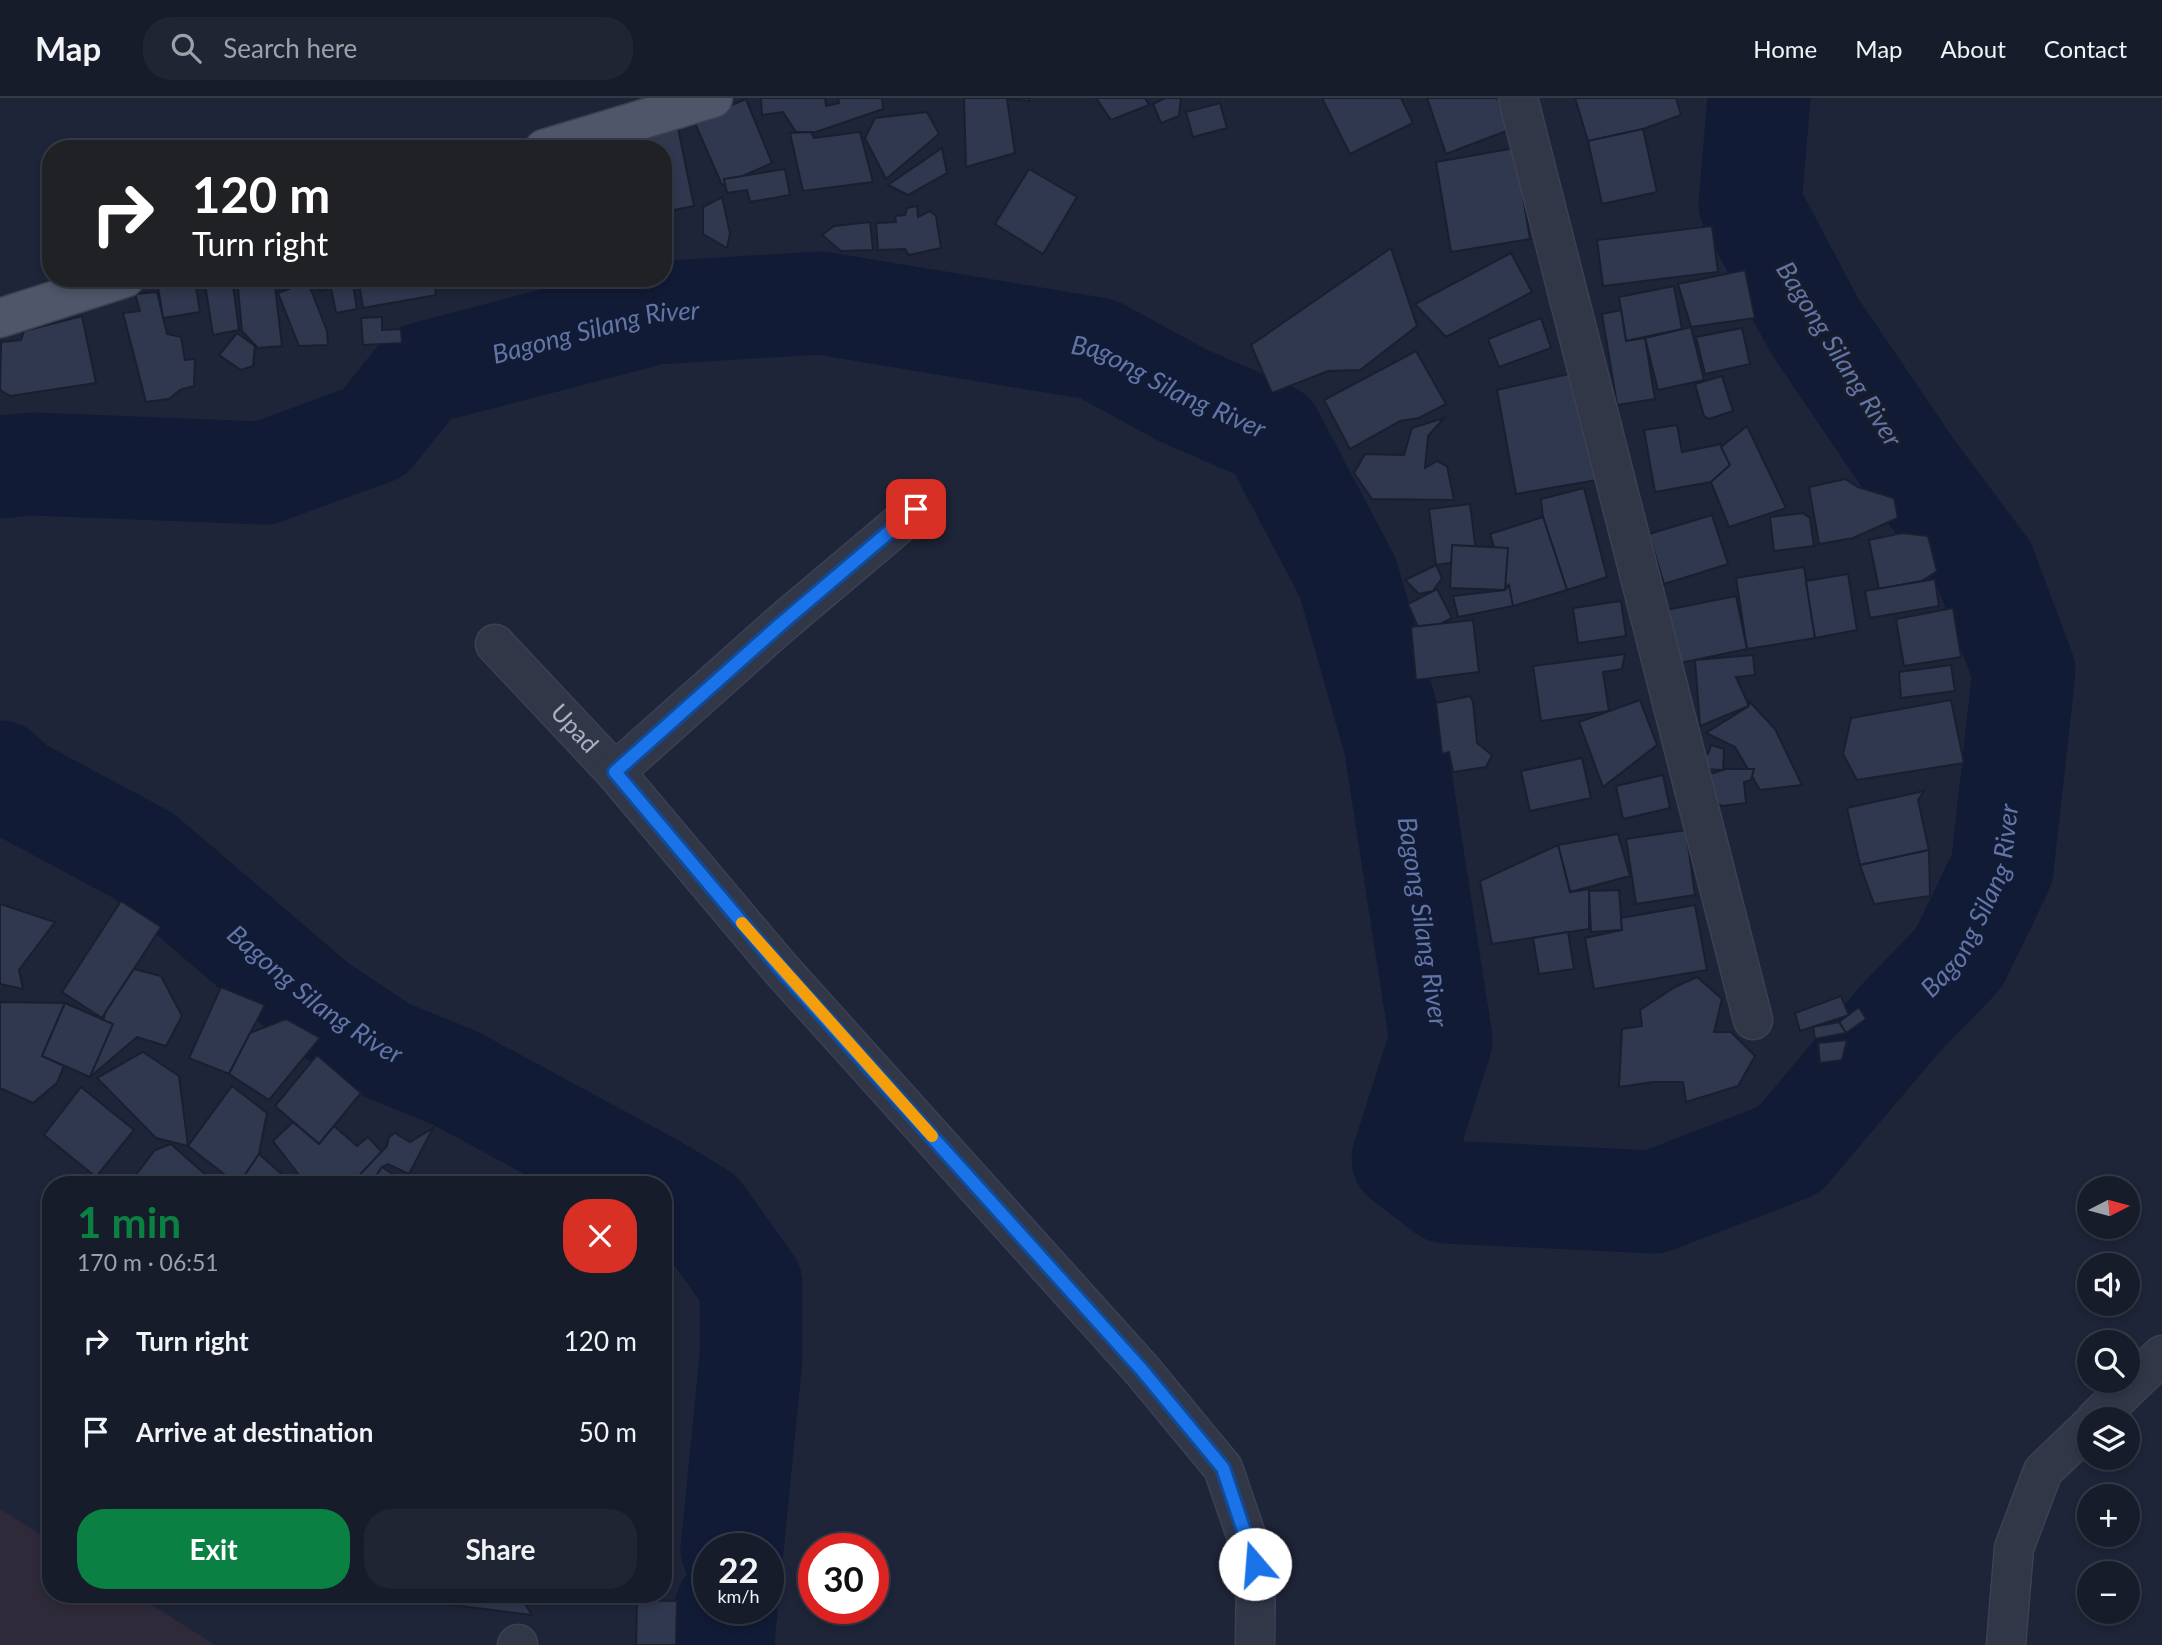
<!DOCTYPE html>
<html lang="en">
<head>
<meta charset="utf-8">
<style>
  :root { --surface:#161c2a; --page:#1f2532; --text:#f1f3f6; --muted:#9ea1a8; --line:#353a47; --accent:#0b8043 }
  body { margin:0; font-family:Lato,sans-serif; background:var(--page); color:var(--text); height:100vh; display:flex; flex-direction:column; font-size:26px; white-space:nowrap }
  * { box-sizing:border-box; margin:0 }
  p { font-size:23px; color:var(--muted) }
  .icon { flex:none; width:38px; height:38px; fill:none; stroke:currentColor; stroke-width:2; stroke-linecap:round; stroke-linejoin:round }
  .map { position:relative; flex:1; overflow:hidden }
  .panel { position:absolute; left:42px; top:1078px; width:630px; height:427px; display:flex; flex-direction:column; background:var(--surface); border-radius:28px; box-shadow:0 4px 10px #0003,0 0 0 2px var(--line) }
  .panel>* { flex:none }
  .guide { position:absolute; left:42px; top:42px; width:630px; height:147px; border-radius:28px; box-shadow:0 4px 10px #0003,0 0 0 2px var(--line); background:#202124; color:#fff; overflow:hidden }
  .needle { width:46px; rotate:84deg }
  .tools { position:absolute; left:2077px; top:1078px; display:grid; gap:14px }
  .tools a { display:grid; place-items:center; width:63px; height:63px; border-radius:50%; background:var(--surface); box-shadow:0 4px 10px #0003,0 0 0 2px var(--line); font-size:35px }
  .speed { position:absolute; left:693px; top:1435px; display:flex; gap:14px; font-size:35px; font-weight:700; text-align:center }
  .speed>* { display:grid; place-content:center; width:91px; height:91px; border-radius:50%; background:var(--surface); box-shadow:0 4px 10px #0003,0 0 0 2px var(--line); line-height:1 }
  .speed small { font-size:18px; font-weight:400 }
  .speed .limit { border:10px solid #d22; background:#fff; color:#111 }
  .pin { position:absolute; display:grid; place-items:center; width:60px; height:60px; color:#fff; margin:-30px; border-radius:14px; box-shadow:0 4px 10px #0006 }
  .me { position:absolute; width:77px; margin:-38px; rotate:342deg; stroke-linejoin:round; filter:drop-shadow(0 0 5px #0008) }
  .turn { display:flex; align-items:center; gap:24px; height:147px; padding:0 35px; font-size:32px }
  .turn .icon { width:91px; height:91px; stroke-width:2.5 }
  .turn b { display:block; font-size:49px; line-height:60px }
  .round { display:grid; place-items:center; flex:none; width:74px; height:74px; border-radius:28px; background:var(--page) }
  .head { display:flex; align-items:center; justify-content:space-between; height:119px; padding:0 35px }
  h1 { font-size:42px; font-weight:700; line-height:52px; color:var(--accent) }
  .cta { display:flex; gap:14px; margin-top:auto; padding:14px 35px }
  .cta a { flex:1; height:80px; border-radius:28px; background:var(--accent); color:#fff; font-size:28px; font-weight:700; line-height:80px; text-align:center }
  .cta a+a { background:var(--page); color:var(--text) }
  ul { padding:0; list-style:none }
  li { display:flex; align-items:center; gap:21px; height:91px; padding:0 35px }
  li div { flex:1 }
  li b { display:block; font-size:26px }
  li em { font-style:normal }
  header { display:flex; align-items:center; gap:42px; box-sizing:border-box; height:98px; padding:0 35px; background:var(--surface); border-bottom:2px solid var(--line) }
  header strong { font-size:33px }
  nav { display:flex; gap:38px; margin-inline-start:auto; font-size:24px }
  .search { width:490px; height:63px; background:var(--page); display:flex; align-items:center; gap:18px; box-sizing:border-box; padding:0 24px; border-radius:28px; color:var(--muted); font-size:26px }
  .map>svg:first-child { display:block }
  .medical { fill:#2e2a39 }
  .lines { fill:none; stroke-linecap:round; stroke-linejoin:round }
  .river { stroke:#121b35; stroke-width:103 }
  .building { fill:#30384f; stroke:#191f2f; stroke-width:2 }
  .minor-casing { stroke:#3b4152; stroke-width:41 }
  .major-casing { stroke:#3b4152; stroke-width:41 }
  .minor { stroke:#323748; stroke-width:38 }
  .major { stroke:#4f5669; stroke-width:38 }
  .route-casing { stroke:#114b97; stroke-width:18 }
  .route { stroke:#1a73e8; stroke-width:12 }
  .slow { stroke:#f59e0b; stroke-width:12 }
  .labels { text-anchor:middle; stroke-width:7; stroke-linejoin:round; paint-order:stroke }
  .street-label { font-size:24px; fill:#abb1c5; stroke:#171d2c }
  .water-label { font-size:26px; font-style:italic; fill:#6175a7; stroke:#171d2c }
</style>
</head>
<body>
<header>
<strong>Map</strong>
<div class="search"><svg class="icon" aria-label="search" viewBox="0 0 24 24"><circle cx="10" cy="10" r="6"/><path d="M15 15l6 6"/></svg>Search here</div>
<nav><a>Home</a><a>Map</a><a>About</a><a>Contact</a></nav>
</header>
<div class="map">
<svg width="2162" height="1547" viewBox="0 0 2162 1547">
  <rect width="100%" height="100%" fill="#1e2538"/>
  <polygon class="medical" points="0,1411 51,1443 51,1496 135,1496 215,1547 0,1547"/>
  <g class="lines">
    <g class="river">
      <path id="s1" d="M0 369 33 366 264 375 374 335 421 276 655 215 820 205 1098 251 1182 297 1272 336 1348 480 1395 645 1441 942 1403 1061 1446 1094 1654 1104 1789 1052 1899 922 1959 860 2002 771 2024 573 1985 469 1911 370 1814 227 1750 106 1759 0"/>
      <path id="s2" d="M0 674 17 690 144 758 317 906 386 952 455 980 653 1087"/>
      <polyline points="663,1093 701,1116 751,1186 751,1260 732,1451"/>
      <polyline points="723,1547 726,1510"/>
    </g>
  </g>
  <g class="building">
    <polygon points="761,0 825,0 826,8 839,5 838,0 882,0 883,11 816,34 796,34 783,14 762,17"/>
    <polygon points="964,0 1029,0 1029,3 1007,1 1015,55 966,69"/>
    <polygon points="1096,0 1145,0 1149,7 1111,22"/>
    <polygon points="1165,0 1181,0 1179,18 1161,25 1153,6"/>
    <polygon points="1322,0 1401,0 1413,25 1350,56"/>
    <polygon points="1427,0 1497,0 1509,32 1446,56"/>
    <polygon points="1575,0 1676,0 1681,17 1643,31 1588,43"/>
    <polygon points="746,1 772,65 722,87 694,23"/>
    <polygon points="1220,5 1227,30 1193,39 1186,14"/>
    <polygon points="927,14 939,36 886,81 865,40 875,20"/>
    <polygon points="676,20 694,108 663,114 663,51 600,51"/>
    <polygon points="1643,31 1657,94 1602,106 1588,43"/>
    <polygon points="811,34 814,40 860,34 873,84 803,93 790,35"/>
    <polygon points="942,50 947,75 908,97 888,87"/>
    <polygon points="1515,50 1530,141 1451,154 1436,64"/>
    <polygon points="785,71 790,97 750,104 747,92 727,95 724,81"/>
    <polygon points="1029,71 1077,99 1043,156 995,126"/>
    <polygon points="722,99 730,135 727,150 703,136 703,109"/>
    <polygon points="917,108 918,119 930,113 936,118 941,150 909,157 905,151 878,152 876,125 896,124 895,118 905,117 907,110"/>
    <polygon points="870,124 873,152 841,153 822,137 834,128"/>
    <polygon points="1712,128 1718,174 1603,188 1597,142"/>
    <polygon points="1391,150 1417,228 1360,272 1328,273 1272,295 1251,247"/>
    <polygon points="1511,155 1532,194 1446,239 1415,206"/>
    <polygon points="1745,172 1755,220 1691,229 1678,186"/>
    <polygon points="204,180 232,180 239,232 213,237"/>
    <polygon points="237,180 274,180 282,248 258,250 242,233"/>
    <polygon points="277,180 313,180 278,191"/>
    <polygon points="317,180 352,180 357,211 336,215 331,190 319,193"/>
    <polygon points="358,180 433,180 436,197 363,210"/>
    <polygon points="195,183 200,214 163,220 158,189"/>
    <polygon points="308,184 327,233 328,247 299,248 278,195"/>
    <polygon points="1674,188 1682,231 1626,243 1619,199"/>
    <polygon points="157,194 167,236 181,239 185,262 195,261 194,288 180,292 169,301 146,304 123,215 140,213 135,196"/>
    <polygon points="1621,212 1626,243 1645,240 1655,301 1617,307 1602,216"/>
    <polygon points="82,218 96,285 10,298 0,292 1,244 21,242 24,233"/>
    <polygon points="382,219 382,232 401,231 402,245 363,247 361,220"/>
    <polygon points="1541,220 1551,250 1499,269 1488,241"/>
    <polygon points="1691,229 1704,282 1658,292 1645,240"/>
    <polygon points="1742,230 1750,266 1705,276 1696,239"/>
    <polygon points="237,235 255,248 253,268 241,272 219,257"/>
    <polygon points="1416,253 1446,306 1419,320 1400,323 1350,351 1324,302"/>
    <polygon points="1573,275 1597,382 1516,396 1497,292"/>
    <polygon points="1722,278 1733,313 1709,321 1704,318 1695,286"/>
    <polygon points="1444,320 1428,338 1425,370 1437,363 1447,368 1454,402 1372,401 1354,375 1365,356 1404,357 1412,330"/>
    <polygon points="1677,327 1682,354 1721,346 1730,367 1711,384 1655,394 1644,332"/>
    <polygon points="1747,328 1786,410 1729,429 1711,384 1730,367 1721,349"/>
    <polygon points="1845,381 1858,389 1894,400 1898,420 1853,440 1819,446 1809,389"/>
    <polygon points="1584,390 1607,479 1567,492 1543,419 1541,401"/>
    <polygon points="1470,406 1477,461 1436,467 1429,411"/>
    <polygon points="1803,415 1810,420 1814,448 1774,453 1770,419"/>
    <polygon points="1712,417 1728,466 1664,486 1649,436"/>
    <polygon points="1543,419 1567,492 1513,508 1490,436"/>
    <polygon points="1902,435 1928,438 1937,473 1922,483 1879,491 1869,442"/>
    <polygon points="1452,447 1508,450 1505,492 1450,490"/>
    <polygon points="1436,467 1442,480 1433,493 1419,496 1405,482"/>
    <polygon points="1804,469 1815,540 1747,551 1736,480"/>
    <polygon points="1848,476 1857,532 1815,540 1806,483"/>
    <polygon points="1935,481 1939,508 1870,520 1865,493"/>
    <polygon points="1509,487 1513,508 1458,519 1453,498 1505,492"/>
    <polygon points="1437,491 1452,520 1421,536 1408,506"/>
    <polygon points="1736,498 1747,551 1675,566 1666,512"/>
    <polygon points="1621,503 1626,538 1578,545 1573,510"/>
    <polygon points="1953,510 1961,559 1904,568 1896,521"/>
    <polygon points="1473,522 1479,574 1416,582 1411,529"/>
    <polygon points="1625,556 1622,571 1603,574 1609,613 1541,623 1533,568"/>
    <polygon points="1753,557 1755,577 1736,579 1749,608 1700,628 1695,562"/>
    <polygon points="1951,567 1955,593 1901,600 1899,574"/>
    <polygon points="1470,598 1473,604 1477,645 1492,657 1486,669 1453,674 1449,654 1442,656 1436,605"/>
    <polygon points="1640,602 1657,647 1603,689 1579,624"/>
    <polygon points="1951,602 1964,665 1857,682 1843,656 1851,620"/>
    <polygon points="1749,603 1775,631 1802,687 1760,692 1735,649 1706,635 1749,608"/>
    <polygon points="1711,647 1724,651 1723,672 1699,671 1698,659 1708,656"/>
    <polygon points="1582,660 1591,700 1530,713 1521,673"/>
    <polygon points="1726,671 1754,671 1751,682 1744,684 1746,705 1722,708 1707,702 1707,677"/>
    <polygon points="1663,677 1670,710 1623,721 1616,688"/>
    <polygon points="1924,693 1918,702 1929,752 1860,767 1847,710"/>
    <polygon points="1686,732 1695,797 1636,806 1626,741"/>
    <polygon points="1618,736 1630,778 1570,794 1558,747"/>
    <polygon points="1558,747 1570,794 1589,791 1589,831 1492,846 1480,783"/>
    <polygon points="1929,752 1930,798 1874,806 1860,767"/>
    <polygon points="1619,792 1622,832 1591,834 1589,793"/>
    <polygon points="121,803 161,829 102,920 62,894"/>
    <polygon points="0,806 55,824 19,872 23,891 0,886"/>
    <polygon points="1695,807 1707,872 1594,891 1585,840 1622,832 1621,820"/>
    <polygon points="1568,834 1574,871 1539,876 1533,840"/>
    <polygon points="134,871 161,878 182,918 166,948 137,939 90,979 105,915"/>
    <polygon points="1697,879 1722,901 1714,934 1731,934 1755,958 1738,988 1686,1004 1683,984 1653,984 1619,989 1622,931 1642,928 1640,912 1675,889"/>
    <polygon points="221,889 265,907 229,976 189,960"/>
    <polygon points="1841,898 1849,917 1800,933 1795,915"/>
    <polygon points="0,904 65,905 42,958 64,968 57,985 33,1005 0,990"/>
    <polygon points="65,905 113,926 90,979 42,958"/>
    <polygon points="1859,909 1866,921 1846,935 1839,924"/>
    <polygon points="286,921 320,940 269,1002 229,976 250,935"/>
    <polygon points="1839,924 1846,935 1815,941 1813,929"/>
    <polygon points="1847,942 1842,962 1820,965 1818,945"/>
    <polygon points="143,954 179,978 188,1048 156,1040 97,980"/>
    <polygon points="317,957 361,995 319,1046 275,1008"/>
    <polygon points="232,988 267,1015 259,1056 238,1087 188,1048"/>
    <polygon points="81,989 134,1032 96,1079 44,1037"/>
    <polygon points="293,1024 319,1046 334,1028 357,1048 368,1039 382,1054 350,1087 341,1087 333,1081 306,1086 273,1043"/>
    <polygon points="433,1030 409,1076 388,1066 382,1069 370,1087 350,1087 387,1048 389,1039 395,1035 410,1044"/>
    <polygon points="171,1046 217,1087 140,1087 135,1078 155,1052"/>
    <polygon points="259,1056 294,1087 238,1087"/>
    <polygon points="382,1069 406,1085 405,1087 370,1087"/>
    <polygon points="479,1077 508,1087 475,1087"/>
    <polygon points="414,1496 519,1496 532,1517 413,1502"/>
    <polygon points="637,1502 677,1503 676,1547 636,1547"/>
  </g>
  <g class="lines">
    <defs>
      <g id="minor">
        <polyline points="1518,0 1753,922"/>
        <path id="s3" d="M495 546 615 674 780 870 1142 1272 1223 1370 1256 1466 1255 1547"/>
        <polyline points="615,674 782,525 917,411"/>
        <polyline points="2096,1321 2162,1257"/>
        <polyline points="517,1547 518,1546"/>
        <polyline points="2006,1547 2014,1450 2043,1373 2090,1328"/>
      </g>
      <g id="major">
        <polyline points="544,51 713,0"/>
        <polyline points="0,220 125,180"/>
      </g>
    </defs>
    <use href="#minor" class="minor-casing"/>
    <use href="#major" class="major-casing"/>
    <use href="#minor" class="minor"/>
    <use href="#major" class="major"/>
  </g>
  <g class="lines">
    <defs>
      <polyline id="route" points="916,411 782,525 615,674 780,870 1142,1272 1223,1370 1255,1466"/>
    </defs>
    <use href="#route" class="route-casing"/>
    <use href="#route" class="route"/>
    <polyline class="slow" points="742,825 932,1038"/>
  </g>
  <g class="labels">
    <g class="street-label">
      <text dy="8" stroke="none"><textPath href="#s3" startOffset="116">Upad</textPath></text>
    </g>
    <g class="water-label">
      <text dy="9" stroke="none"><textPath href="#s1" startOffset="637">Bagong Silang River</textPath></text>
      <text transform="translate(1839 256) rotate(58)" y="9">Bagong Silang River</text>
      <text dy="9" stroke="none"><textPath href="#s1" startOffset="1225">Bagong Silang River</textPath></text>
      <text dy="9" stroke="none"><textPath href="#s1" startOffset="2821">Bagong Silang River</textPath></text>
      <text dy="9" stroke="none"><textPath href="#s1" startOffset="1855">Bagong Silang River</textPath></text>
      <text dy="9" stroke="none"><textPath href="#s2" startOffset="388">Bagong Silang River</textPath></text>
    </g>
  </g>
</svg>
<div class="tools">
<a><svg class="needle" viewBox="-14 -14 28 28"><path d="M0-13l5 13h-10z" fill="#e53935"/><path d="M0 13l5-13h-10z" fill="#9ea1a8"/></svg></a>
<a><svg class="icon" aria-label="sound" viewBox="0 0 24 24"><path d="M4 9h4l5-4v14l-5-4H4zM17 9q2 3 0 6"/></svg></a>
<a><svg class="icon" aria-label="search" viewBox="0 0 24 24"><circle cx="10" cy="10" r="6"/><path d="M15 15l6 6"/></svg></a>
<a><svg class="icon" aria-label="layers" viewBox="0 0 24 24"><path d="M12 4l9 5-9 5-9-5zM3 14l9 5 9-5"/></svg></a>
<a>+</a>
<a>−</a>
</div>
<div class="speed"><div>22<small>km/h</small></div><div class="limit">30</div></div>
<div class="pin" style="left:916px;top:411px;background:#d93025"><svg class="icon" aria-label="arrive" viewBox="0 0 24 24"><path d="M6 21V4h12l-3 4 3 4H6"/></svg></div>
<svg class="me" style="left:1255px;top:1466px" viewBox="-20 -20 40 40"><circle r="19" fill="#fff"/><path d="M0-13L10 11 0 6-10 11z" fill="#1a73e8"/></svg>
<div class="guide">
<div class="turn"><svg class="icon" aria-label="right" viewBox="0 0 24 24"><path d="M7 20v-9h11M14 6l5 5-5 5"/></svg><div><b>120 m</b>Turn right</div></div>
</div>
<section class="panel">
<div class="head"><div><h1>1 min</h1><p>170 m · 06:51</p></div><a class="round" style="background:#d93025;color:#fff"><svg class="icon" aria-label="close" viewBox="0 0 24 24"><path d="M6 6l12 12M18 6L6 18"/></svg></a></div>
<ul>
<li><svg class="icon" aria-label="right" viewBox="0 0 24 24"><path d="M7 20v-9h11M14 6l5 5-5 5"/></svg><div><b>Turn right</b></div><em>120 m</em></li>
<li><svg class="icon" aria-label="arrive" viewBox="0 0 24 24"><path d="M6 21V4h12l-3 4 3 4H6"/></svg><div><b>Arrive at destination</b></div><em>50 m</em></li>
</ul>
<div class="cta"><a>Exit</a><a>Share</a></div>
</section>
</div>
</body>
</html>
